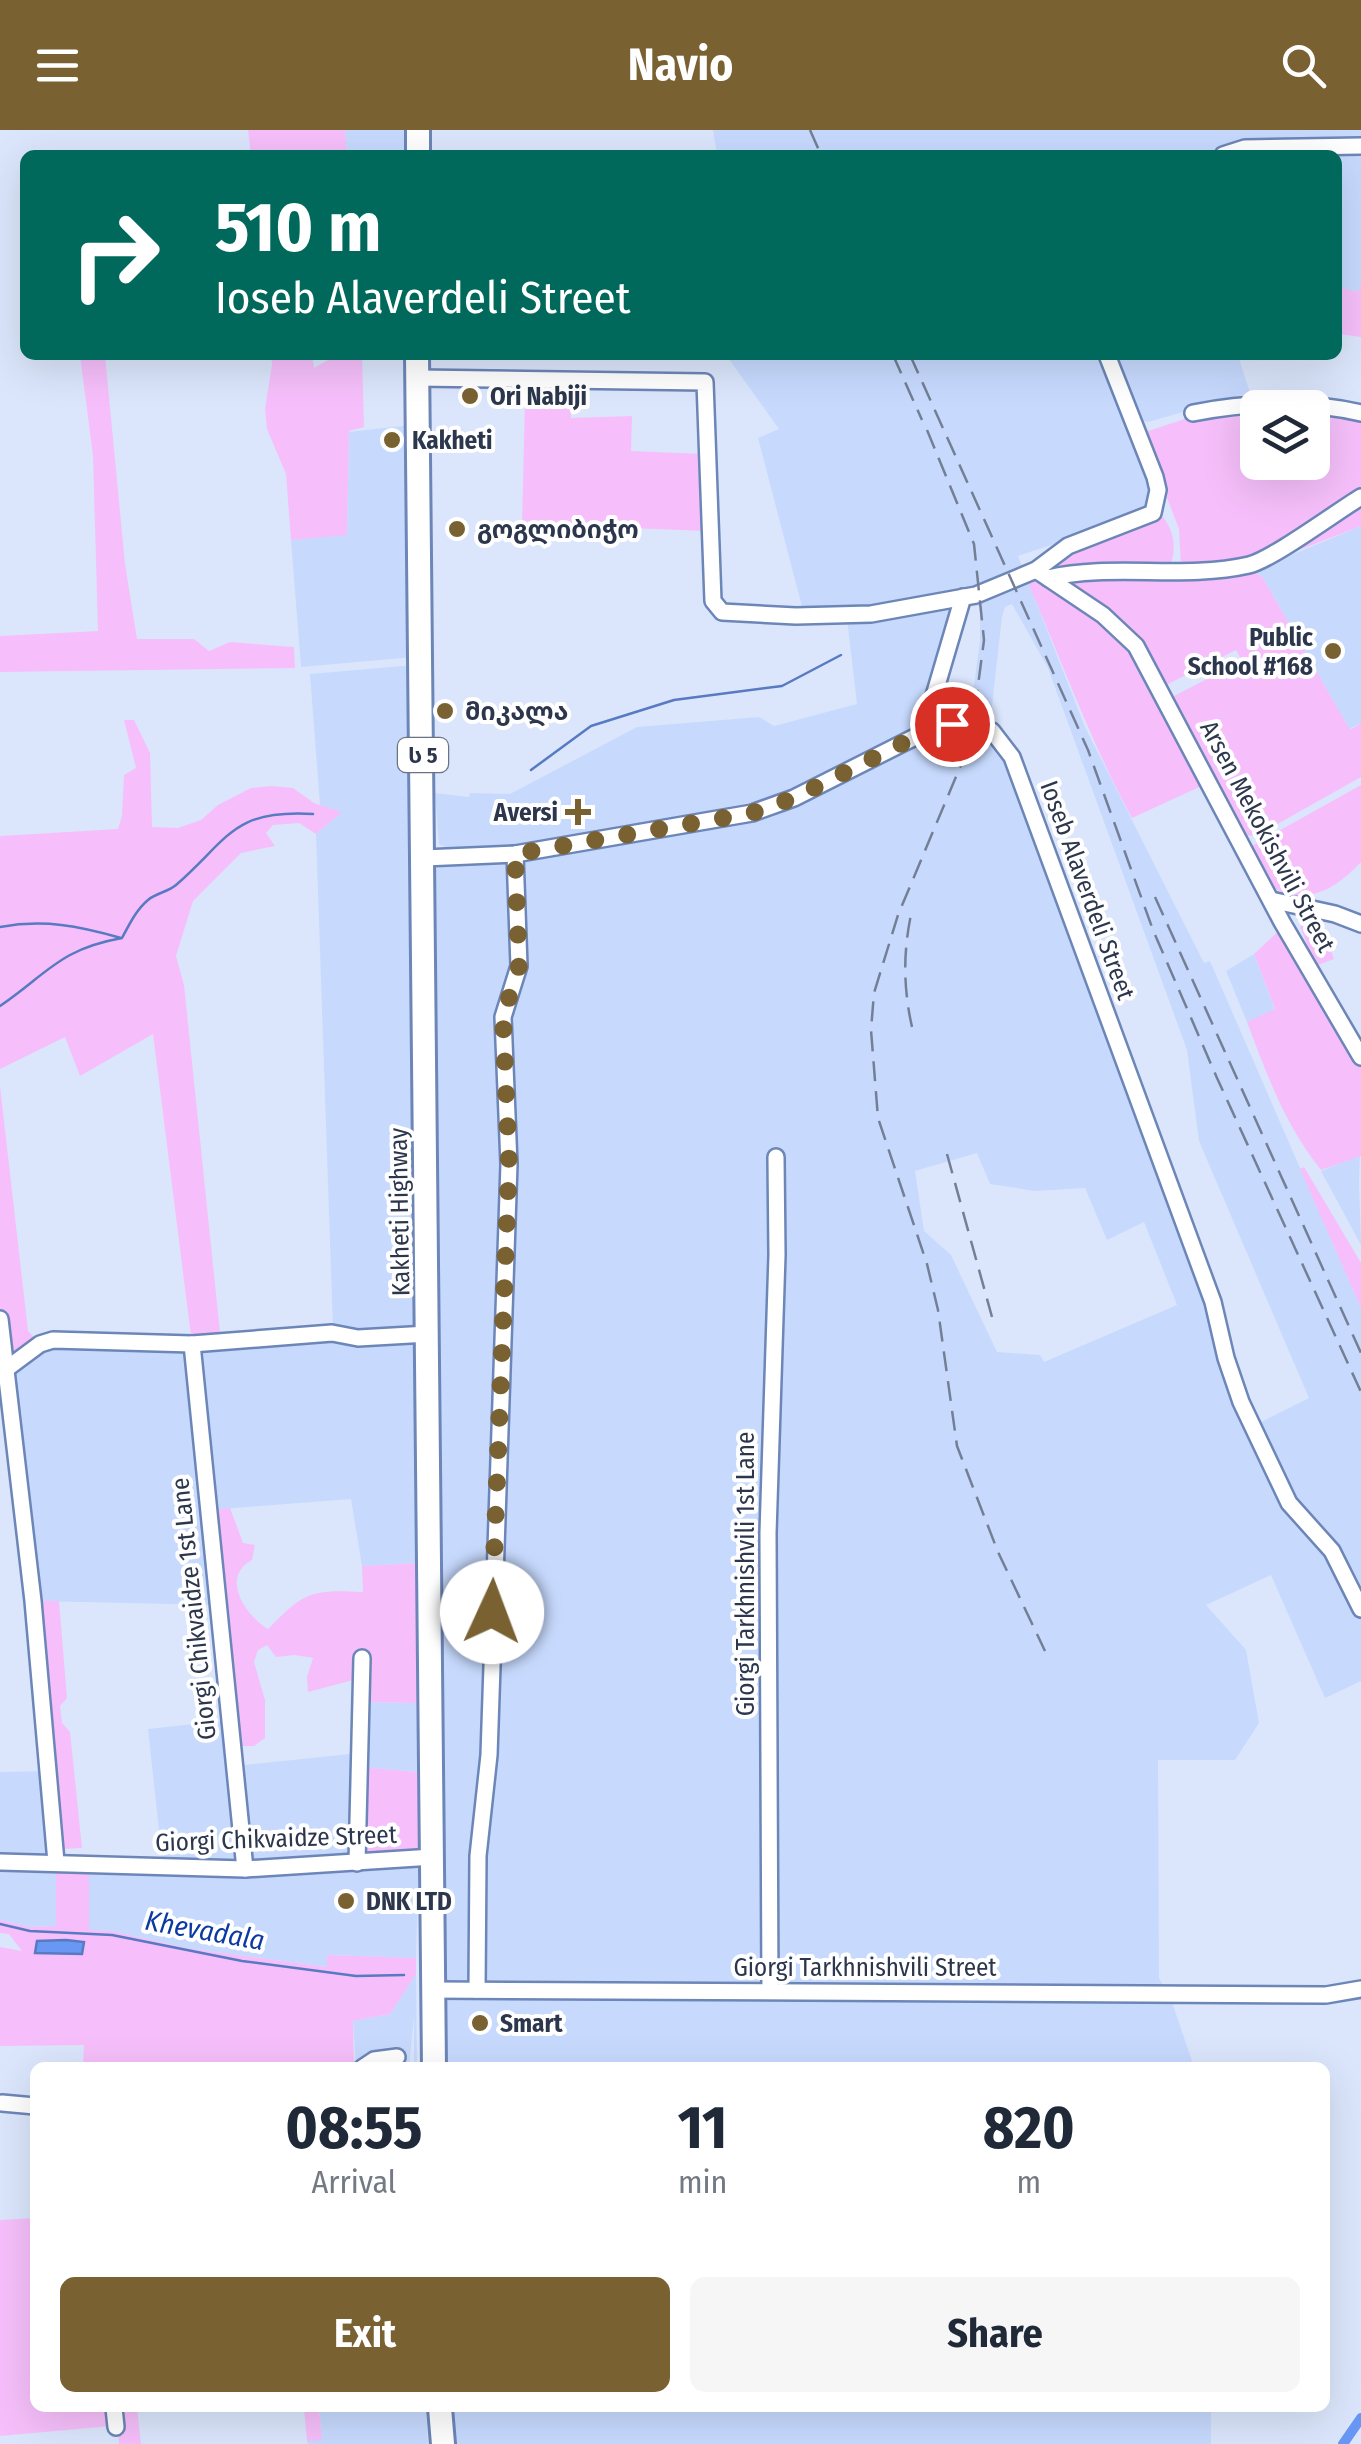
<!DOCTYPE html>
<html lang="en">
<head>
<meta charset="utf-8">
<style>
  :root { --surface:#fff; --page:#f6f6f7; --text:#1f2937; --muted:#747a83; --accent:#796132 }
  body { margin:0; font-family:"Fira Sans Condensed","Noto Sans Georgian",sans-serif; background:var(--page); color:var(--text); height:100vh; display:flex; flex-direction:column; font-size:38px; white-space:nowrap }
  * { box-sizing:border-box; margin:0 }
  p { font-size:32px; color:var(--muted) }
  .icon { flex:none; width:55px; height:55px; fill:none; stroke:currentColor; stroke-width:2; stroke-linecap:round; stroke-linejoin:round }
  .map { position:relative; flex:1; overflow:hidden }
  .side { position:absolute; left:30px; top:1932px; width:1300px; height:350px; display:flex; flex-direction:column; background:var(--surface); border-radius:15px; box-shadow:0 10px 40px #0002 }
  .side>* { flex:none }
  .guide { position:absolute; left:20px; top:20px; width:1322px; height:210px; border-radius:15px; box-shadow:0 10px 40px #0002; background:#00695c; color:#fff; overflow:hidden }
  .controls { position:absolute; left:1240px; top:260px; display:grid; gap:20px }
  .controls a { display:grid; place-items:center; width:90px; height:90px; border-radius:15px; background:var(--surface); box-shadow:0 10px 40px #0002; font-size:50px }
  .pin { position:absolute; display:grid; place-items:center; width:85px; height:85px; color:#fff; margin:-42px; border:5px solid #fff; border-radius:50%; box-shadow:0 2px 10px #0007 }
  .me { position:absolute; width:110px; margin:-55px; rotate:2deg; stroke-linejoin:round; filter:drop-shadow(0 0 8px #0008) }
  .turn { display:flex; align-items:center; gap:35px; height:210px; padding:0 30px; font-size:45px }
  .turn .icon { width:130px; height:130px; stroke-width:2.5 }
  .turn b { display:block; font-size:70px; line-height:85px }
  .eta { display:flex; justify-content:space-evenly; align-items:center; height:170px; text-align:center }
  .eta b { font-size:60px; font-weight:700; line-height:70px }
  .button { display:flex; gap:20px; margin-top:auto; padding:20px 30px }
  .button a { flex:1; height:115px; border-radius:15px; background:var(--accent); color:#fff; font-size:40px; font-weight:700; line-height:115px; text-align:center }
  .button a+a { background:var(--page); color:var(--text) }
  header { display:flex; justify-content:space-between; align-items:center; height:130px; padding:0 30px; background:var(--accent); color:#fff; font-size:45px; font-weight:700 }
  .map>svg:first-child { display:block }
  .built { fill:#c7dafe; fill-rule:evenodd }
  .green { fill:#f6bffb }
  .water { fill:#6997f4; stroke:#577ac2; stroke-width:2.5 }
  .lines { fill:none; stroke-linecap:round; stroke-linejoin:round }
  .stream { stroke:#577ac2; stroke-width:2.5 }
  .canal { stroke:#6997f4; stroke-width:10 }
  .minor-casing { stroke:#6d86b8; stroke-width:20 }
  .highway-casing { stroke:#6d86b8; stroke-width:28 }
  .minor { stroke:#fff; stroke-width:15 }
  .highway { stroke:#fff; stroke-width:22 }
  .rail { stroke:#747f95; stroke-width:2.5; stroke-dasharray:20 10; stroke-linecap:butt }
  .route { stroke:#796132; stroke-width:18; stroke-dasharray:0 32.4 }
  .poi-dot { fill:#796132; stroke:#fff; stroke-width:4 }
  .labels { text-anchor:middle; stroke-width:8; stroke-linejoin:round; paint-order:stroke }
  .shield { fill:#fff; stroke:#6b7282; stroke-width:2.5 }
  .shield-label { font-size:22px; font-weight:bold; fill:#2c364c }
  .poi-label { font-size:25px; font-weight:bold; fill:#2c364c; stroke:#fff; text-anchor:start }
  .street-label { font-size:25px; fill:#2c364c; stroke:#fff }
  .water-label { font-size:28px; font-style:italic; fill:#0d39a3; stroke:#fff }
</style>
</head>
<body>
<header><svg class="icon" aria-label="menu" viewBox="0 0 24 24"><path d="M4 6h16M4 12h16M4 18h16"/></svg>Navio<svg class="icon" aria-label="search" viewBox="0 0 24 24"><circle cx="10" cy="10" r="6"/><path d="M15 15l6 6"/></svg></header>
<div class="map">
<svg width="1361" height="2314" viewBox="0 0 1361 2314">
  <rect width="100%" height="100%" fill="#dbe6fc"/>
  <g class="built">
    <polygon points="345,0 410,0 410,25 347,25"/>
    <polygon points="713,0 1361,0 1361,10 1250,14 1204,25 717,25"/>
    <polygon points="1361,21 1361,152 1358,163 1338,157 1338,25 1274,25"/>
    <path d="M726 225H1101L1153 358 1147 383 1018 426 1085 597 1204 833 1210 831 1361 1178V1551L1325 1568 1271 1445 1206 1475 1246 1520 1259 1593 1235 1630H1158L1159 1848 1173 1875 1194 1937H445L436 739 450 733 753 686 926 609 964 601 999 616 1208 1170 1249 1298 1309 1268 1199 1011 1187 920 1048 538 1012 474 1005 477 1002 487 990 593 970 585 980 511V476L954 477 920 600 879 615 785 666 511 719 458 723 439 714 435 663 469 667 470 663 510 664 637 597 759 587 774 596 857 574 847 489 806 492 758 308 779 299ZM977 1023 990 1054 1035 1061 1085 1058 1107 1110 1144 1092 1177 1175 1044 1232 1040 1225 997 1222 951 1125 924 1101 915 1041Z"/>
    <polygon points="1112,225 1238,225 1250,263 1148,292 1139,290"/>
    <polygon points="411,295 414,527 301,537 291,410 347,404 349,302"/>
    <polygon points="1361,396 1361,593 1351,598 1352,604 1263,448 1253,441"/>
    <polygon points="414,535 420,1433 362,1436 351,1369 209,1380 218,1475 33,1471 5,1240 40,1214 333,1199 316,704 341,682 320,675 310,544"/>
    <polygon points="1254,824 1275,880 1247,892 1226,841"/>
    <polygon points="1360,1025 1359,1052 1361,1115 1321,1041"/>
    <polygon points="361,1572 420,1573 419,1642 360,1637 419,1728 416,1828 328,1825 327,1837 186,1818 111,1801 88,1800 89,1734 163,1737 148,1599 230,1590 235,1636 359,1623"/>
    <polygon points="48,1641 56,1731 56,1796 29,1797 0,1790 0,1642"/>
    <polygon points="416,1844 417,1937 414,1937 414,1887 409,1937 363,1937 356,1933 353,1891 390,1884"/>
    <polygon points="319,2278 426,2278 428,2314 308,2314 307,2311 322,2309"/>
    <polygon points="452,2278 1211,2278 1211,2314 454,2314"/>
  </g>
  <g class="green">
    <polygon points="248,0 345,0 347,25 251,25"/>
    <polygon points="1361,152 1361,207 1338,204 1338,157 1358,162"/>
    <polygon points="80,225 105,225 125,434 137,509 194,509 209,521 230,512 294,517 295,538 0,542 0,506 98,501 93,326"/>
    <polygon points="271,225 312,225 314,238 337,225 362,225 364,297 349,301 347,405 291,410 286,344 267,299 265,279 272,235"/>
    <polygon points="525,269 569,269 571,288 632,286 631,321 704,324 708,401 629,398 622,404 530,402 522,397"/>
    <polygon points="1257,278 1258,332 1312,332 1313,280 1361,287 1361,362 1250,433 1181,435 1179,399 1142,303 1191,287"/>
    <polygon points="1361,371 1361,396 1263,434"/>
    <path d="M1161 385C1174 398 1179 424 1167 440L1060 438 1056 433 1063 423 1140 398Z"/>
    <polygon points="1253,441 1263,448 1350,600 1361,593 1361,647 1256,706 1243,705 1170,568 1242,531 1236,520 1164,556 1139,509 1126,495 1068,456 1067,449 1166,449"/>
    <path d="M1034 446 1122 506 1208 653 1132 688C1090 611 1061 529 1026 448Z"/>
    <polygon points="124,590 134,590 150,623 152,697 178,698 201,690 218,675 251,658 271,656 293,658 314,673 342,682 316,704 299,693 273,695 266,703 275,716 241,723 193,771 176,826 184,855 221,1212 192,1214 153,904 80,946 65,907 0,939 0,706 118,699 122,686 124,645 136,638"/>
    <path d="M1361 655V732C1337 758 1306 778 1270 756L1250 717Z"/>
    <polygon points="1319,790 1334,829 1315,836 1300,796"/>
    <path d="M1283 797 1361 934V1026L1321 1040C1285 995 1267 945 1247 892L1275 879 1254 824Z"/>
    <polygon points="0,956 28,1201 40,1214 5,1240 0,1189"/>
    <polygon points="1304,1037 1361,1133 1361,1178 1300,1039"/>
    <path d="M230 1378 243 1413 255 1415 252 1430C220 1447 245 1485 268 1499 304 1462 311 1459 363 1462L362 1436 420 1433V1573L361 1572V1548L308 1562 307 1547 313 1528 295 1525 276 1527 267 1515 258 1520 254 1532 265 1570V1608L254 1616H242L230 1590 208 1380Z"/>
    <polygon points="33,1471 59,1471 67,1568 60,1576 62,1593 70,1602 82,1718 62,1719 51,1668"/>
    <polygon points="359,1637 419,1642 419,1728 357,1733"/>
    <polygon points="56,1732 89,1734 89,1800 111,1801 186,1818 327,1837 327,1825 416,1828 416,1844 390,1884 353,1891 354,1937 83,1937 84,1915 0,1916 0,1817 22,1821 9,1804 0,1803 0,1790 29,1797 56,1796"/>
    <polygon points="35,2088 35,2278 110,2278 111,2296 0,2306 0,2090"/>
    <polygon points="117,2278 137,2278 141,2314 119,2314"/>
    <polygon points="304,2278 319,2278 322,2310 307,2311"/>
  </g>
  <polygon class="water" points="66,1810 84,1812 82,1824 35,1823 37,1811"/>
  <g class="lines">
    <g class="stream">
      <polyline points="531,640 591,596 674,570 782,556 841,525"/>
      <path d="M0 797C44 789 79 796 121 808"/>
      <path d="M0 876C48 843 60 819 122 808 129 795 136 780 148 770 156 763 168 762 176 755 229 709 232 679 313 684"/>
      <polyline points="0,1794 30,1801 112,1805 242,1831 356,1846 404,1845"/>
    </g>
    <polyline class="canal" points="1343,2314 1361,2288"/>
    <defs>
      <g id="minor">
        <polyline points="1223,25 1245,18 1361,16"/>
        <polyline points="417,248 705,252 713,471 722,482 796,486 871,484 976,465 1036,440 1068,416 1153,383 1158,360 1155,347 1107,225"/>
        <path d="M1193 283C1248 272 1306 270 1361 283"/>
        <polyline points="1036,440 1103,485 1136,516 1282,792 1361,927"/>
        <path d="M1048 448C1113 433 1183 450 1249 435 1273 429 1336 382 1361 367"/>
        <polyline points="923,603 963,467"/>
        <polyline points="424,728 515,724 752,683 794,668 923,603 952,594 992,601 1012,627 1213,1172 1226,1228 1241,1272 1289,1373 1332,1421 1361,1479"/>
        <polyline points="1271,770 1335,784 1361,794"/>
        <polyline points="0,1189 33,1471 56,1732"/>
        <polyline points="192,1214 245,1739"/>
        <polyline points="5,1240 40,1214 53,1210 192,1214 332,1203 358,1208 428,1204"/>
        <polyline points="0,1732 245,1739 433,1727"/>
        <polyline points="357,1733 362,1528"/>
        <polyline points="434,1860 1326,1865 1361,1859"/>
        <polyline points="477,1860 478,1726 489,1625 509,1034 503,887 519,836 515,724"/>
        <polyline points="770,1861 768,1403 777,1125 776,1027"/>
        <polyline points="362,1938 374,1930 397,1927"/>
        <polyline points="2,1973 35,1976"/>
        <polyline points="114,2278 116,2297"/>
      </g>
      <g id="highway">
        <polyline points="418,25 418,0"/>
        <polyline points="417,225 434,1938"/>
        <polyline points="440,2278 443,2314"/>
      </g>
    </defs>
    <use href="#minor" class="minor-casing"/>
    <use href="#highway" class="highway-casing"/>
    <use href="#minor" class="minor"/>
    <use href="#highway" class="highway"/>
    <g class="rail">
      <polyline points="810,0 821,25"/>
      <polyline points="893,225 922,290"/>
      <polyline points="910,225 1088,620 1153,800 1217,948 1361,1262"/>
      <polyline points="927,300 974,414 984,510 974,586 963,630 898,785 874,863 871,900 878,988 927,1134 938,1180 957,1316 998,1422 1045,1521"/>
      <polyline points="1155,767 1361,1223"/>
      <path d="M912 897C903 857 903 820 912 780"/>
      <polyline points="947,1024 992,1187"/>
    </g>
  </g>
  <g class="lines">
    <polyline class="route" points="492,1482 509,1034 503,887 519,836 515,724 752,683 794,668 923,603 952,594"/>
  </g>
  <g class="poi-dot">
    <circle cx="470" cy="266" r="10"/>
    <circle cx="392" cy="310" r="10"/>
    <circle cx="457" cy="399" r="10"/>
    <circle cx="1333" cy="521" r="10"/>
    <circle cx="445" cy="581" r="10"/>
    <path d="M573 667h10v10h10v10h-10v10h-10v-10h-10v-10h10z"/>
    <circle cx="346" cy="1771" r="10"/>
    <circle cx="480" cy="1893" r="10"/>
  </g>
  <g class="labels">
    <rect class="shield" x="398" y="608" width="50" height="34" rx="8"/>
    <g class="shield-label">
      <text x="423" y="633">ს 5</text>
    </g>
    <g class="poi-label">
      <text x="490" y="275">Ori Nabiji</text>
      <text x="412" y="319">Kakheti</text>
      <text x="477" y="408">გოგლიბიჭო</text>
      <text x="1313" y="516" text-anchor="end">Public<tspan x="1313" dy="29">School #168</tspan></text>
      <text x="465" y="590">მიკალა</text>
      <text x="558" y="691" text-anchor="end">Aversi</text>
      <text x="366" y="1780">DNK LTD</text>
      <text x="500" y="1902">Smart</text>
    </g>
    <g class="street-label">
      <text transform="translate(1268 706) rotate(62)" y="9">Arsen Mekokishvili Street</text>
      <text transform="translate(1088 760) rotate(70)" y="9">Ioseb Alaverdeli Street</text>
      <text transform="translate(399 1082) rotate(-91)" y="9">Kakheti Highway</text>
      <text transform="translate(745 1444) rotate(-90)" y="9">Giorgi Tarkhnishvili 1st Lane</text>
      <text transform="translate(193 1479) rotate(-96)" y="9">Giorgi Chikvaidze 1st Lane</text>
      <text transform="translate(276 1708) rotate(-2)" y="9">Giorgi Chikvaidze Street</text>
      <text x="865" y="1846">Giorgi Tarkhnishvili Street</text>
    </g>
    <g class="water-label">
      <text transform="translate(205 1800) rotate(10)" y="10">Khevadala</text>
    </g>
  </g>
</svg>
<div class="controls">
<a><svg class="icon" aria-label="layers" viewBox="0 0 24 24"><path d="M12 4l9 5-9 5-9-5zM3 14l9 5 9-5"/></svg></a>
</div>
<div class="pin" style="left:952px;top:594px;background:#d93025"><svg class="icon" aria-label="arrive" viewBox="0 0 24 24"><path d="M6 21V4h12l-3 4 3 4H6"/></svg></div>
<svg class="me" style="left:492px;top:1482px" viewBox="-20 -20 40 40"><circle r="19" fill="#fff"/><path d="M0-13L10 11 0 6-10 11z" fill="#796132"/></svg>
<div class="guide">
<div class="turn"><svg class="icon" aria-label="right" viewBox="0 0 24 24"><path d="M7 20v-9h11M14 6l5 5-5 5"/></svg><div><b>510 m</b>Ioseb Alaverdeli Street</div></div>
</div>
<section class="side">
<div class="eta">
<div><b>08:55</b><p>Arrival</p></div>
<div><b>11</b><p>min</p></div>
<div><b>820</b><p>m</p></div>
</div>
<div class="button"><a>Exit</a><a>Share</a></div>
</section>
</div>
</body>
</html>
